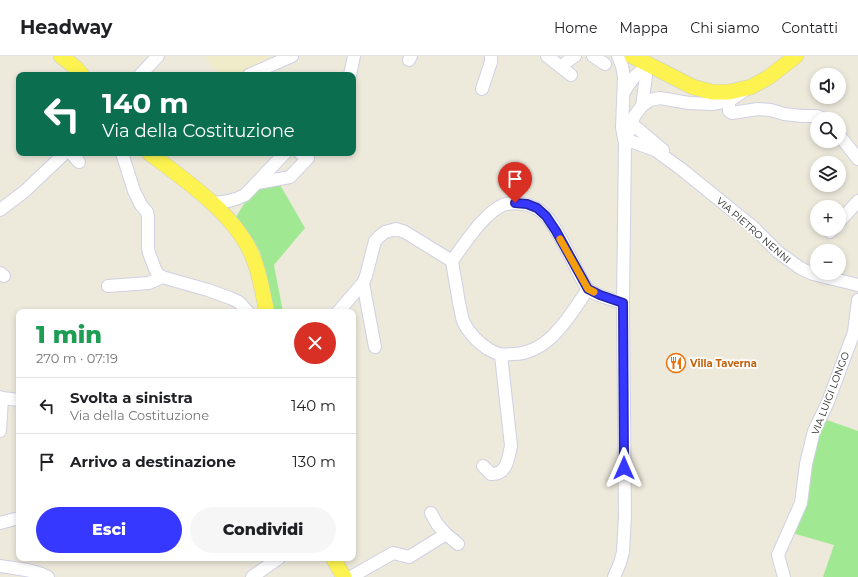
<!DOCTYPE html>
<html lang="it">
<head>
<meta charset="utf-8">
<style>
  :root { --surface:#fff; --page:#f6f6f6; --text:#202124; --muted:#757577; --line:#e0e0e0; --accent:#3637ff }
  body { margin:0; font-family:Montserrat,sans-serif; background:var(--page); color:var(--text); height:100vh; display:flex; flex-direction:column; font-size:15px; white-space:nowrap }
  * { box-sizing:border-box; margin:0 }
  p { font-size:13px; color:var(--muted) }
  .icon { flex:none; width:22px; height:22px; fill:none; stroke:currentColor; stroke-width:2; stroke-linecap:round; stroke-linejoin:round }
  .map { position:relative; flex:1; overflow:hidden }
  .sheet { position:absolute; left:16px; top:253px; width:340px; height:252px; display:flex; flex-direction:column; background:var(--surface); border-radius:8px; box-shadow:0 2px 6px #0003 }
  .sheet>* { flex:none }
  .banner { position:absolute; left:16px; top:16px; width:340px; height:84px; border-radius:8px; box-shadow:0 2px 6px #0003; background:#0b6e4f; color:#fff; overflow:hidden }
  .controls { position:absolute; left:810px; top:12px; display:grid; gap:8px }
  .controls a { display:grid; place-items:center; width:36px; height:36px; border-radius:50%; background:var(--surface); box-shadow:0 2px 6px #0003; font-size:20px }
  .pin { position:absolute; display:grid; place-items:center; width:34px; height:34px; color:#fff; margin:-41px -17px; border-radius:50% 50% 50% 0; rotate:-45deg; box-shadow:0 0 4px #0007 }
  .pin .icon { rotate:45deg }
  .me { position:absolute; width:44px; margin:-22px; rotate:0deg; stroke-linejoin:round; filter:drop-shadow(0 0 3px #0008) }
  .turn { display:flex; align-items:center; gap:14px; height:84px; padding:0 20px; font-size:18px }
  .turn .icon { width:52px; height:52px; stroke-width:2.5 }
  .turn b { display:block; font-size:28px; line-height:34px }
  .round { display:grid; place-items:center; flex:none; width:42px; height:42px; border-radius:21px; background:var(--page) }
  .summary { display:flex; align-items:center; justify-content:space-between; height:68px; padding:0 20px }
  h1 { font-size:24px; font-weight:800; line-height:30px; color:#1e9e55 }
  .cta { display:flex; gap:8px; margin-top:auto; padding:8px 20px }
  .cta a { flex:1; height:46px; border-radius:24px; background:var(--accent); color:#fff; font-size:16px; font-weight:800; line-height:46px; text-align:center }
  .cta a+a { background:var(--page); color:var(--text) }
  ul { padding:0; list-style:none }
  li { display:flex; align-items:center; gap:12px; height:56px; padding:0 20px; border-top:1px solid var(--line) }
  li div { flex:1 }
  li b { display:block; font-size:15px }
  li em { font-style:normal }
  header { display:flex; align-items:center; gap:24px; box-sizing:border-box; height:56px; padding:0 20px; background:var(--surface); border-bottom:1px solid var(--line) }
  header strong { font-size:19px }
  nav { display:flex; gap:22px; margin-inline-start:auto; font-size:14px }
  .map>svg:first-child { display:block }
  .education { fill:#f0ebc8 }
  .green { fill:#a0e992 }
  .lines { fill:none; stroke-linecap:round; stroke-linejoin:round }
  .minor-casing { stroke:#d0d0e4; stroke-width:14 }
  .major-casing { stroke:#ccc; stroke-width:16 }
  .minor { stroke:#fff; stroke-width:12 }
  .major { stroke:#fcf351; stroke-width:15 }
  .route-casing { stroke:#2324a6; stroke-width:10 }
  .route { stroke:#3637ff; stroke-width:7 }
  .slow { stroke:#f59e0b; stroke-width:7 }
  .labels { text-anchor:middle; stroke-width:3.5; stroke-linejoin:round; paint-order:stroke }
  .street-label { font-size:10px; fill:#2a2a2a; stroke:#fff }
  .food-label { font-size:10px; font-weight:bold; fill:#c56008; stroke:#fff; text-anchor:start }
</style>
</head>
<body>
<header>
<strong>Headway</strong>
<nav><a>Home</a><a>Mappa</a><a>Chi siamo</a><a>Contatti</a></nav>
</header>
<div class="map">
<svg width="858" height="521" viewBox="0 0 858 521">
  <rect width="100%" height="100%" fill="#ede9db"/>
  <polygon class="education" points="205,0 267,0 272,6 242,19 219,19"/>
  <g class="green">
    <polygon points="279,127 305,172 274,209 283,256 275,256 273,254 260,196 254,185 246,173 236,161 247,143 258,134"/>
    <polygon points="824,363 858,375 858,521 823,521 834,489 792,477"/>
  </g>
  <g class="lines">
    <defs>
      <g id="minor">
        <polyline points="547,0 571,19"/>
        <polyline points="593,0 605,8"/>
        <polyline points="409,4 411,0"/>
        <polyline points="561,11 569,4 575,0"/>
        <polyline points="140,19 158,0"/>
        <polyline points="249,19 292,0"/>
        <polyline points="350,19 354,0"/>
        <polyline points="482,33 491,6 491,0"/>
        <path d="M624 36C631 25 637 14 651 11"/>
        <polyline points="729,37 729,55 732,57 758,53 771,54 784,58 802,60 817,60 824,63"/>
        <polyline points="642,50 646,20 645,7"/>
        <polyline points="631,67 663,94"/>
        <polyline points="839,79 858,103"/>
        <polyline points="626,86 631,67 635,59 642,50 650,44 660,42 689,47 712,48 729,45 744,35"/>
        <polyline points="625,87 633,86 655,94 680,112 753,171 778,196 800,212 813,218 858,229"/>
        <polyline points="71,97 79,106"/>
        <polyline points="122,97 134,135 141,149 147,156 148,161 148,192 149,197 155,213 158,218 162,221 208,234 230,242 239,246 248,256"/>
        <polyline points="257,127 290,121 308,102 300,97"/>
        <path d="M212 147C224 146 234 145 245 139L285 97"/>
        <polyline points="0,154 25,135 65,97"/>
        <polyline points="839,166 858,145"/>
        <polyline points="830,176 833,173"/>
        <path d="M452 205C454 219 457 233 459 247 461 253 461 259 463 265 468 276 479 288 490 294 499 299 502 299 513 298 550 297 569 260 588 233"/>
        <polyline points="0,217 4,220"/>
        <polyline points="363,227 375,291"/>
        <polyline points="108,230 149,227 162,221"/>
        <path d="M338 256 363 227 366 220 375 185 380 180 385 176 396 173 405 176 452 205C464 188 487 153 506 148 511 147 517 147 522 148 531 148 539 153 546 160 556 171 564 189 571 202 574 208 585 231 589 234 599 241 612 243 623 247"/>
        <polyline points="0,341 2,342 19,344"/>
        <polyline points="0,375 2,342"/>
        <path d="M483 410 491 418C507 419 508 403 511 390L501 299"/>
        <polyline points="431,457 437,468 446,478"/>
        <polyline points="0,467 19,462"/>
        <path d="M0 510C16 513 33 513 48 521"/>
        <polyline points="252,521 279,502"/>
        <polyline points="351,521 393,497 409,501 446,478 458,488"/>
        <polyline points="614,521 620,507 623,496 625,460 623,247 625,87 622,72 624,21 622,10 618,0"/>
        <polyline points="784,521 778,499 801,447 806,408 814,375 828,346 854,276 858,244"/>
      </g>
      <g id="major">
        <polyline points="61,0 76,12 82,19"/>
        <polyline points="632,0 693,31 712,36 729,36 751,31 769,21 796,0"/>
        <path d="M149 97C184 123 235 158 252 199 260 216 262 235 266 252V256"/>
        <polyline points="333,502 344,521"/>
      </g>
    </defs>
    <use href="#minor" class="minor-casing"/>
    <use href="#major" class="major-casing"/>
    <use href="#minor" class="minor"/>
    <use href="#major" class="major"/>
  </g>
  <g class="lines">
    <defs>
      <polyline id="route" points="515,147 527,148 537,152 546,160 556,175 588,233 600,239 623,247 624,412"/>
    </defs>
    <use href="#route" class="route-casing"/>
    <use href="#route" class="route"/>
    <polyline class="slow" points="560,183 588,233 594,236"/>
  </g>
  <defs>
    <symbol id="restaurant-ring" viewBox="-11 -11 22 22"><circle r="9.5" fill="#fff" stroke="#e8710a" stroke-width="1.5"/><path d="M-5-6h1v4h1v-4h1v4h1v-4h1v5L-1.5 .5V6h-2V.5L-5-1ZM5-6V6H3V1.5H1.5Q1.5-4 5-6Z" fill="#e8710a"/></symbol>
  </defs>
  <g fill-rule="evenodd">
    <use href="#restaurant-ring" x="665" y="296" width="22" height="22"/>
  </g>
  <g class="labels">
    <g class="street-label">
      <text transform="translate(754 174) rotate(41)" y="4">VIA PIETRO NENNI</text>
      <text transform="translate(830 337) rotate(-69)" y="4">VIA LUIGI LONGO</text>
    </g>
    <g class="food-label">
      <text x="690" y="311">Villa Taverna</text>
    </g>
  </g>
</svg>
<div class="controls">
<a><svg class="icon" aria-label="sound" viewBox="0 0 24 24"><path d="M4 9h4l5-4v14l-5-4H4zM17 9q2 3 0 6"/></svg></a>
<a><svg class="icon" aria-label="search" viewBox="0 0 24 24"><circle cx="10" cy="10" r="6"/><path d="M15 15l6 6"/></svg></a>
<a><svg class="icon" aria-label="layers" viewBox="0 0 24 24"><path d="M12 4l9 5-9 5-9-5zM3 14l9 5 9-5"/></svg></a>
<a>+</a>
<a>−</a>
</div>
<div class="pin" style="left:515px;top:147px;background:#d93025"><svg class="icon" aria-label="arrive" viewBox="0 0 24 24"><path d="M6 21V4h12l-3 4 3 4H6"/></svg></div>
<svg class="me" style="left:624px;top:412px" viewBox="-20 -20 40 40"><path d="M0-17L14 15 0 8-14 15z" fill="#3637ff" stroke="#fff" stroke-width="4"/></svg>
<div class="banner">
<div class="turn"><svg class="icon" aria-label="left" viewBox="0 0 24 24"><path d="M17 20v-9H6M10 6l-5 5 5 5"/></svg><div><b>140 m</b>Via della Costituzione</div></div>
</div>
<section class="sheet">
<div class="summary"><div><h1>1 min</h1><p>270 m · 07:19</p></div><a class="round" style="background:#d93025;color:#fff"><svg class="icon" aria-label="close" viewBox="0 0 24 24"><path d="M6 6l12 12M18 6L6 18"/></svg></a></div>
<ul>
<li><svg class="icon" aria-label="left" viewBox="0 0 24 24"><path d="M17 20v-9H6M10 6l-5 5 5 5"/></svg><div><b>Svolta a sinistra</b><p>Via della Costituzione</p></div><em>140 m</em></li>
<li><svg class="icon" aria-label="arrive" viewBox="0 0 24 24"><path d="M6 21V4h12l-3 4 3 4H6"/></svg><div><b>Arrivo a destinazione</b></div><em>130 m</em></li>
</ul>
<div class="cta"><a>Esci</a><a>Condividi</a></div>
</section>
</div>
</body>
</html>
